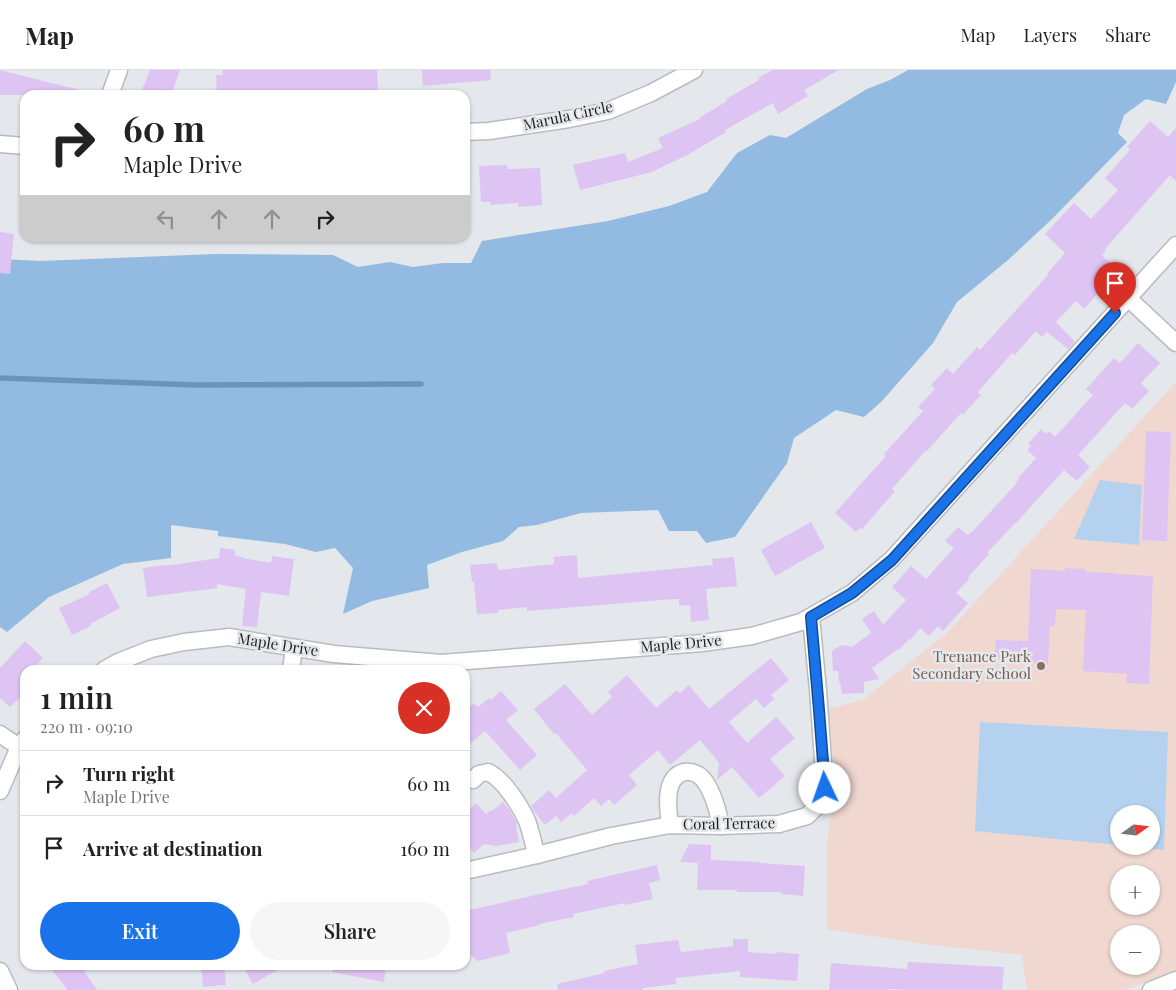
<!DOCTYPE html>
<html lang="en">
<head>
<meta charset="utf-8">
<style>
  :root { --surface:#fff; --page:#f6f6f6; --text:#222; --muted:#767676; --line:#e0e0e0; --accent:#1a73e8 }
  body { margin:0; font-family:"Playfair Display",serif; background:var(--page); color:var(--text); height:100vh; display:flex; flex-direction:column; font-size:19px; white-space:nowrap }
  * { box-sizing:border-box; margin:0 }
  p { font-size:16px; color:var(--muted) }
  .icon { flex:none; width:28px; height:28px; fill:none; stroke:currentColor; stroke-width:2; stroke-linecap:round; stroke-linejoin:round }
  .map { position:relative; flex:1; overflow:hidden }
  .drawer { position:absolute; left:20px; top:595px; width:450px; height:305px; display:flex; flex-direction:column; background:var(--surface); border-radius:15px; box-shadow:0 1px 4px #0004 }
  .drawer>* { flex:none }
  .top-card { position:absolute; left:20px; top:20px; width:450px; height:152px; border-radius:15px; box-shadow:0 1px 4px #0004; background:#fff; color:var(--text); overflow:hidden }
  .needle { width:32px; rotate:75deg }
  .fabs { position:absolute; left:1110px; top:735px; display:grid; gap:10px }
  .fabs a { display:grid; place-items:center; width:50px; height:50px; border-radius:50%; background:var(--surface); box-shadow:0 1px 4px #0004; font-size:25px }
  .pin { position:absolute; display:grid; place-items:center; width:42px; height:42px; color:#fff; margin:-51px -21px; border-radius:50% 50% 50% 0; rotate:-45deg; box-shadow:0 0 5px #0007 }
  .pin .icon { rotate:45deg }
  .me { position:absolute; width:55px; margin:-28px; rotate:357deg; stroke-linejoin:round; filter:drop-shadow(0 0 4px #0008) }
  .turn { display:flex; align-items:center; gap:18px; height:105px; padding:0 20px; font-size:22px }
  .turn .icon { width:65px; height:65px; stroke-width:2.5 }
  .turn b { display:block; font-size:35px; line-height:42px }
  .lanes { display:flex; align-items:center; height:48px; padding:0 20px; background:#0003; justify-content:center; gap:25px; direction:ltr }
  .lanes .off { opacity:.35 }
  .round { display:grid; place-items:center; flex:none; width:52px; height:52px; border-radius:26px; background:var(--page) }
  .summary { display:flex; align-items:center; justify-content:space-between; height:85px; padding:0 20px }
  h1 { font-size:30px; font-weight:600; line-height:38px }
  .cta { display:flex; gap:10px; margin-top:auto; padding:10px 20px }
  .cta a { flex:1; height:58px; border-radius:30px; background:var(--accent); color:#fff; font-size:20px; font-weight:600; line-height:58px; text-align:center }
  .cta a+a { background:var(--page); color:var(--text) }
  ul { padding:0; list-style:none }
  li { display:flex; align-items:center; gap:15px; height:65px; padding:0 20px; border-top:1px solid var(--line) }
  li div { flex:1 }
  li b { display:block; font-size:19px }
  li em { font-style:normal }
  header { display:flex; align-items:center; gap:30px; box-sizing:border-box; height:70px; padding:0 25px; background:var(--surface); border-bottom:1px solid var(--line) }
  header strong { font-size:24px }
  nav { display:flex; gap:28px; margin-inline-start:auto; font-size:18px }
  .map>svg:first-child { display:block }
  .education { fill:#f0d7cf; fill-rule:evenodd }
  .green { fill:#b4d2f0 }
  .forest { fill:#93bae1 }
  .lines { fill:none; stroke-linecap:round; stroke-linejoin:round }
  .stream { stroke:#6996b8; stroke-width:5.5 }
  .building { fill:#dec4f3 }
  .minor-casing { stroke:#b8bbbf; stroke-width:19 }
  .minor { stroke:#fff; stroke-width:16 }
  .route-casing { stroke:#114b97; stroke-width:12 }
  .route { stroke:#1a73e8; stroke-width:9 }
  .education-dot { fill:#8d6e63; stroke:#e4e7eb; stroke-width:2 }
  .labels { text-anchor:middle; stroke-width:5; stroke-linejoin:round; paint-order:stroke }
  .street-label { font-size:15px; fill:#1f2021; stroke:#e4e7eb }
  .education-label { font-size:15px; fill:#785e54; stroke:#e4e7eb; text-anchor:end }
</style>
</head>
<body>
<header>
<strong>Map</strong>
<nav><a>Map</a><a>Layers</a><a>Share</a></nav>
</header>
<div class="map">
<svg width="1176" height="920" viewBox="0 0 1176 920">
  <rect width="100%" height="100%" fill="#e4e7eb"/>
  <path class="education" d="M1176 312V902L1123 920H1027L1022 885 925 874 827 859V777L836 705 827 639 863 630 947 563ZM1119 744H1151V776H1119ZM1119 804H1151V836H1119ZM1119 864H1151V896H1119Z"/>
  <g class="green">
    <polygon points="1100,410 1142,415 1139,475 1074,469"/>
    <polygon points="980,652 1168,662 1164,780 1127,776 1151,776 1151,744 1119,744 1119,775 975,761"/>
  </g>
  <polygon class="forest" points="908,0 1176,0 1176,12 1166,34 1146,29 1124,45 1118,63 1127,72 1052,149 1008,190 957,232 933,273 882,331 864,347 836,340 794,368 787,393 735,467 706,473 697,461 669,461 658,440 581,443 537,455 519,457 503,471 462,482 427,495 429,518 372,531 343,544 353,498 335,478 316,482 285,474 218,466 218,461 171,455 171,488 123,494 49,527 7,562 0,557 0,189 40,191 216,184 333,185 358,197 390,192 413,197 443,193 471,193 482,171 608,151 669,136 707,122 737,83 770,65 786,68 867,19 890,10"/>
  <g class="lines">
    <polyline class="stream" points="0,308 197,315 421,314"/>
  </g>
  <g class="building">
    <polygon points="0,0 79,20 79,25 0,25"/>
    <polygon points="150,0 180,0 171,25 140,25"/>
    <polygon points="222,0 377,0 378,23 217,25 216,5 223,5"/>
    <polygon points="422,0 490,0 491,10 423,16"/>
    <polygon points="773,0 839,0 804,20 808,26 778,44 773,33 725,60 726,62 689,84 652,102 580,120 573,95 625,83 628,92 663,78 658,68 700,49 699,48 727,31 726,29 759,10 758,8"/>
    <polygon points="1150,51 1168,67 1176,58 1176,111 1170,105 1105,179 1106,180 1102,185 1112,195 1093,215 1099,222 1084,239 1076,231 1056,252 1075,272 1068,279 1047,262 1042,267 1036,261 1015,285 1012,283 978,322 981,325 963,345 961,343 927,381 926,380 892,419 895,421 862,459 860,458 856,462 835,443 886,386 884,384 923,341 918,337 935,319 931,315 947,298 953,304 977,277 980,280 1048,205 1047,204 1065,183 1045,164 1074,133 1091,149 1118,120 1105,108 1130,80 1127,77"/>
    <polygon points="507,95 507,99 540,98 542,135 518,137 518,133 490,135 490,132 481,132 479,96"/>
    <polygon points="0,162 14,164 10,204 0,203"/>
    <polygon points="1138,273 1160,293 1141,313 1149,321 1132,339 1125,333 1078,385 1090,397 1077,411 1064,400 1016,453 1016,452 987,483 989,484 968,507 970,508 956,523 968,533 943,561 938,556 929,566 920,558 910,570 909,569 899,580 898,579 872,598 879,609 864,612 864,623 842,624 840,612 839,613 838,601 833,601 832,583 833,580 842,575 852,577 871,563 862,549 874,541 883,555 906,530 892,517 911,496 926,509 954,478 945,471 958,457 968,465 972,462 1016,414 1015,413 1019,409 1018,408 1036,388 1027,380 1031,376 1028,374 1041,359 1046,364 1049,361 1055,367 1093,325 1086,319 1114,288 1120,293"/>
    <polygon points="1146,361 1171,362 1167,471 1142,470"/>
    <polygon points="811,452 825,478 775,506 761,480"/>
    <polygon points="220,478 235,480 235,486 242,487 242,488 271,493 272,486 294,489 289,526 261,522 257,557 242,556 246,519 217,514 217,518 147,527 143,498 165,495 165,496 219,488"/>
    <polygon points="577,485 578,508 713,495 712,489 734,487 737,516 706,519 709,550 691,552 690,535 679,536 679,529 674,529 527,541 527,537 498,540 498,543 477,544 474,512 472,512 470,495 497,493 498,500 554,494 554,487"/>
    <polygon points="1065,498 1086,499 1086,502 1115,503 1115,504 1153,506 1149,614 1126,613 1127,604 1083,601 1086,540 1056,539 1055,556 1050,556 1048,594 995,591 996,570 1028,571 1031,499 1065,501"/>
    <polygon points="107,513 120,538 90,554 91,556 72,565 59,538 90,524 89,522"/>
    <polygon points="25,571 43,588 32,600 25,600 25,622 10,637 0,628 0,598"/>
    <polygon points="771,588 789,610 771,625 774,629 764,638 756,629 729,652 747,673 776,647 795,668 770,689 785,706 759,728 732,697 717,710 719,693 700,670 670,695 658,680 629,705 637,715 614,735 609,729 601,736 594,728 574,746 572,743 561,752 556,746 545,755 534,741 531,736 549,720 556,728 587,700 556,663 554,664 534,639 565,614 592,645 612,627 608,622 627,605 656,638 677,620 680,623 689,615 709,639"/>
    <polygon points="501,621 518,640 506,650 537,685 520,700 485,661 465,678 465,641 474,633 478,637 489,628 491,630"/>
    <polygon points="503,732 511,742 517,754 516,756 519,772 496,776 484,774 474,783 465,772 465,743 476,733 486,744 491,740 492,741"/>
    <polygon points="689,774 711,775 711,790 759,792 760,793 805,796 803,826 781,824 781,822 737,822 737,820 697,820 698,793 680,792"/>
    <polygon points="657,795 660,810 649,813 653,829 625,835 625,833 573,844 574,847 539,854 540,855 506,863 510,883 478,891 465,881 465,841 545,823 588,814 587,811"/>
    <polygon points="733,869 748,869 748,882 776,884 777,882 799,884 797,911 740,907 740,901 676,908 676,914 643,918 643,920 558,920 557,914 605,903 604,901 638,894 635,875 678,870 681,882 733,876"/>
    <polygon points="908,892 1004,897 1002,920 915,920 888,919 888,920 829,920 831,893 907,899"/>
    <polygon points="48,895 80,895 97,920 68,920"/>
    <polygon points="201,895 224,895 226,915 203,917"/>
    <polygon points="242,895 286,895 253,914"/>
    <polygon points="333,895 386,895 384,912 332,902"/>
  </g>
  <g class="lines">
    <defs>
      <g id="minor">
        <polyline points="110,25 119,0"/>
        <polyline points="465,62 489,61 569,49 608,41 651,23 694,0"/>
        <polyline points="0,74 25,76"/>
        <polyline points="1128,228 1176,273"/>
        <polyline points="104,600 118,592 151,579 184,572 229,567 334,584 441,593 702,573 752,566 801,552 852,523 892,489 1176,175"/>
        <polyline points="291,600 294,578"/>
        <polyline points="0,664 19,677"/>
        <path d="M473 710 479 704 488 702C503 709 520 735 527 751 531 761 533 774 537 785"/>
        <polyline points="0,721 19,677 25,669"/>
        <path d="M670 755C668 739 663 708 684 702 692 701 697 703 702 708 713 720 718 741 721 756"/>
        <polyline points="465,801 537,785 611,766 670,755 721,756 779,754 807,746 819,734 825,718 818,620 811,547"/>
        <polyline points="0,901 9,920"/>
        <polyline points="1151,920 1176,910"/>
      </g>
    </defs>
    <use href="#minor" class="minor-casing"/>
    <use href="#minor" class="minor"/>
  </g>
  <g class="lines">
    <defs>
      <polyline id="route" points="825,718 819,640 811,547 852,523 892,490 1115,243"/>
    </defs>
    <use href="#route" class="route-casing"/>
    <use href="#route" class="route"/>
  </g>
  <circle class="education-dot" cx="1041" cy="596" r="5"/>
  <g class="labels">
    <g class="street-label">
      <text transform="translate(568 46) rotate(-12)" y="5">Marula Circle</text>
      <text transform="translate(681 574) rotate(-5)" y="5">Maple Drive</text>
      <text transform="translate(278 575) rotate(9)" y="5">Maple Drive</text>
      <text transform="translate(729 754) rotate(-1)" y="5">Coral Terrace</text>
    </g>
    <g class="education-label">
      <text x="1031" y="592">Trenance Park<tspan x="1031" dy="17">Secondary School</tspan></text>
    </g>
  </g>
</svg>
<div class="fabs">
<a><svg class="needle" viewBox="-14 -14 28 28"><path d="M0-13l5 13h-10z" fill="#e53935"/><path d="M0 13l5-13h-10z" fill="#767676"/></svg></a>
<a>+</a>
<a>−</a>
</div>
<div class="pin" style="left:1115px;top:243px;background:#d93025"><svg class="icon" aria-label="arrive" viewBox="0 0 24 24"><path d="M6 21V4h12l-3 4 3 4H6"/></svg></div>
<svg class="me" style="left:825px;top:718px" viewBox="-20 -20 40 40"><circle r="19" fill="#fff"/><path d="M0-13L10 11 0 6-10 11z" fill="#1a73e8"/></svg>
<div class="top-card">
<div class="turn"><svg class="icon" aria-label="right" viewBox="0 0 24 24"><path d="M7 20v-9h11M14 6l5 5-5 5"/></svg><div><b>60 m</b>Maple Drive</div></div>
<div class="lanes"><svg class="icon off" aria-label="left" viewBox="0 0 24 24"><path d="M17 20v-9H6M10 6l-5 5 5 5"/></svg><svg class="icon off" aria-label="ahead" viewBox="0 0 24 24"><path d="M12 20V5M6 11l6-6 6 6"/></svg><svg class="icon off" aria-label="ahead" viewBox="0 0 24 24"><path d="M12 20V5M6 11l6-6 6 6"/></svg><svg class="icon" aria-label="right" viewBox="0 0 24 24"><path d="M7 20v-9h11M14 6l5 5-5 5"/></svg></div>
</div>
<section class="drawer">
<div class="summary"><div><h1>1 min</h1><p>220 m · 09:10</p></div><a class="round" style="background:#d93025;color:#fff"><svg class="icon" aria-label="close" viewBox="0 0 24 24"><path d="M6 6l12 12M18 6L6 18"/></svg></a></div>
<ul>
<li><svg class="icon" aria-label="right" viewBox="0 0 24 24"><path d="M7 20v-9h11M14 6l5 5-5 5"/></svg><div><b>Turn right</b><p>Maple Drive</p></div><em>60 m</em></li>
<li><svg class="icon" aria-label="arrive" viewBox="0 0 24 24"><path d="M6 21V4h12l-3 4 3 4H6"/></svg><div><b>Arrive at destination</b></div><em>160 m</em></li>
</ul>
<div class="cta"><a>Exit</a><a>Share</a></div>
</section>
</div>
</body>
</html>
